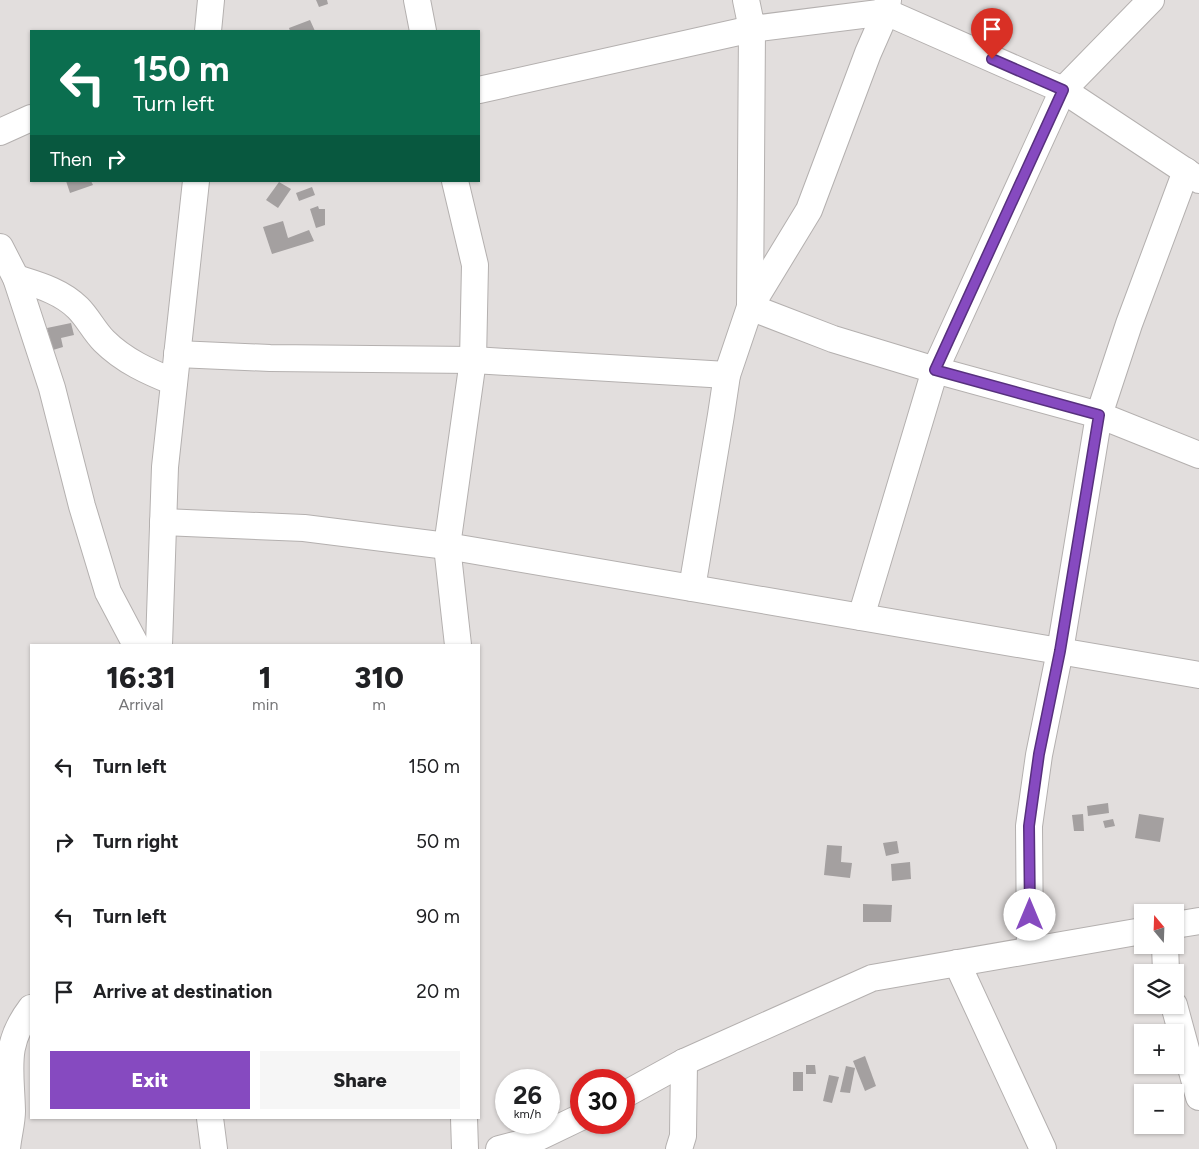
<!DOCTYPE html>
<html lang="en">
<head>
<meta charset="utf-8">
<style>
  :root { --surface:#fff; --page:#f6f6f6; --text:#202124; --muted:#757577; --accent:#864ac0 }
  body { margin:0; font-family:Figtree,sans-serif; background:var(--page); color:var(--text); height:100vh; display:flex; flex-direction:column; font-size:19px; white-space:nowrap }
  * { box-sizing:border-box; margin:0 }
  p { font-size:16px; color:var(--muted) }
  .icon { flex:none; width:28px; height:28px; fill:none; stroke:currentColor; stroke-width:2; stroke-linecap:round; stroke-linejoin:round }
  .map { position:relative; flex:1; overflow:hidden }
  .side { position:absolute; left:30px; top:644px; width:450px; height:475px; display:flex; flex-direction:column; background:var(--surface); border-radius:0px; box-shadow:0 1px 4px #0004 }
  .side>* { flex:none }
  .top-card { position:absolute; left:30px; top:30px; width:450px; height:152px; border-radius:0px; box-shadow:0 1px 4px #0004; background:#0b6e4f; color:#fff; overflow:hidden }
  .needle { width:32px; rotate:341deg }
  .buttons { position:absolute; left:1134px; top:904px; display:grid; gap:10px }
  .buttons a { display:grid; place-items:center; width:50px; height:50px; border-radius:0px; background:var(--surface); box-shadow:0 1px 4px #0004; font-size:25px }
  .speed { position:absolute; left:495px; top:1069px; display:flex; gap:10px; font-size:25px; font-weight:700; text-align:center }
  .speed>* { display:grid; place-content:center; width:65px; height:65px; border-radius:50%; background:var(--surface); box-shadow:0 1px 4px #0004; line-height:1 }
  .speed small { font-size:12px; font-weight:400 }
  .speed .limit { border:8px solid #d22; background:#fff; color:#111 }
  .pin { position:absolute; display:grid; place-items:center; width:42px; height:42px; color:#fff; margin:-51px -21px; border-radius:50% 50% 50% 0; rotate:-45deg; box-shadow:0 0 5px #0007 }
  .pin .icon { rotate:45deg }
  .me { position:absolute; width:55px; margin:-28px; rotate:0deg; stroke-linejoin:round; filter:drop-shadow(0 0 4px #0008) }
  .turn { display:flex; align-items:center; gap:18px; height:105px; padding:0 20px; font-size:22px }
  .turn .icon { width:65px; height:65px; stroke-width:2.5 }
  .turn b { display:block; font-size:35px; line-height:42px }
  .then { display:flex; align-items:center; height:48px; padding:0 20px; background:#0003; gap:10px; font-size:19px }
  .eta { display:flex; justify-content:space-evenly; align-items:center; height:85px; text-align:center }
  .eta b { font-size:30px; font-weight:800; line-height:35px }
  .primary-button { display:flex; gap:10px; margin-top:auto; padding:10px 20px }
  .primary-button a { flex:1; height:58px; border-radius:0px; background:var(--accent); color:#fff; font-size:20px; font-weight:800; line-height:58px; text-align:center }
  .primary-button a+a { background:var(--page); color:var(--text) }
  ul { padding:0; list-style:none }
  li { display:flex; align-items:center; gap:15px; height:75px; padding:0 20px }
  li div { flex:1 }
  li b { display:block; font-size:19px }
  li em { font-style:normal }
  .map>svg:first-child { display:block }
  .building { fill:#a4a0a0 }
  .lines { fill:none; stroke-linecap:round; stroke-linejoin:round }
  .minor-casing { stroke:#b4b0af; stroke-width:28 }
  .minor { stroke:#fff; stroke-width:26 }
  .route-casing { stroke:#57307d; stroke-width:12 }
  .route { stroke:#864ac0; stroke-width:9 }
</style>
</head>
<body>
<div class="map">
<svg width="1199" height="1149" viewBox="0 0 1199 1149">
  <rect width="100%" height="100%" fill="#e2dedd"/>
  <g class="building">
    <polygon points="316,0 327,0 328,4 319,7"/>
    <polygon points="310,20 315,31 290,31 289,28"/>
    <polygon points="66,181 91,181 93,185 70,193"/>
    <polygon points="279,182 291,189 278,208 266,200"/>
    <polygon points="312,187 315,195 299,201 296,193"/>
    <polygon points="318,206 319,209 325,209 325,225 316,228 310,209"/>
    <polygon points="283,221 288,238 309,230 314,241 272,254 263,227"/>
    <polygon points="71,323 74,335 61,338 63,347 53,350 47,328"/>
    <polygon points="1108,803 1109,813 1088,816 1087,806"/>
    <polygon points="1083,814 1084,831 1074,831 1072,815"/>
    <polygon points="1139,814 1164,818 1160,842 1135,838"/>
    <polygon points="1113,819 1115,826 1105,828 1103,821"/>
    <polygon points="897,841 899,853 886,856 883,843"/>
    <polygon points="827,845 842,846 841,862 852,863 850,878 824,875"/>
    <polygon points="910,862 911,879 892,881 891,864"/>
    <polygon points="863,904 892,905 891,922 863,922"/>
    <polygon points="865,1056 876,1086 865,1091 853,1061"/>
    <polygon points="806,1065 815,1065 816,1074 806,1074"/>
    <polygon points="846,1066 855,1068 850,1093 840,1092"/>
    <rect x="793" y="1072" width="10" height="19"/>
    <polygon points="829,1075 839,1077 832,1103 823,1101"/>
  </g>
  <g class="lines">
    <defs>
      <g id="minor">
        <polyline points="417,0 423,31"/>
        <polyline points="888,0 886,12 868,53 809,210 750,307 833,339 935,370 1099,415 1199,455"/>
        <polyline points="208,31 211,0"/>
        <polyline points="479,90 752,29 886,12 1063,90 1199,180"/>
        <polyline points="0,132 31,118"/>
        <polyline points="455,181 475,265 473,360 447,546 458,645"/>
        <polyline points="0,247 16,278 52,388 82,506 108,592 136,645"/>
        <path d="M16 278C38 285 61 291 78 308 88 318 94 331 104 341 124 361 149 372 174 382"/>
        <polyline points="177,354 270,358 473,360 727,375"/>
        <polyline points="163,522 304,528 447,546 1199,675"/>
        <polyline points="692,588 721,415 727,375 750,307 752,29 746,0"/>
        <polyline points="861,617 935,370 1063,90 1151,0"/>
        <polyline points="159,645 165,467 196,181"/>
        <polyline points="1175,925 1199,921"/>
        <polyline points="1165,945 1166,972"/>
        <polyline points="1030,950 1029,826 1039,755 1060,651 1099,415 1129,324 1186,171"/>
        <polyline points="957,963 1043,1149"/>
        <polyline points="1174,1005 1199,1097"/>
        <polyline points="624,1095 684,1062 872,978 1142,931"/>
        <polyline points="210,1118 214,1149"/>
        <polyline points="464,1118 465,1149"/>
        <path d="M7 1149C8 1136 12 1123 12 1111 11 1068 3 1045 31 1008"/>
        <polyline points="499,1149 531,1141 581,1117"/>
        <polyline points="679,1149 683,1136 684,1062"/>
      </g>
    </defs>
    <use href="#minor" class="minor-casing"/>
    <use href="#minor" class="minor"/>
  </g>
  <g class="lines">
    <defs>
      <polyline id="route" points="992,59 1063,90 935,370 1099,415 1060,651 1039,754 1029,826 1030,915"/>
    </defs>
    <use href="#route" class="route-casing"/>
    <use href="#route" class="route"/>
  </g>
</svg>
<div class="buttons">
<a><svg class="needle" viewBox="-14 -14 28 28"><path d="M0-13l5 13h-10z" fill="#e53935"/><path d="M0 13l5-13h-10z" fill="#757577"/></svg></a>
<a><svg class="icon" aria-label="layers" viewBox="0 0 24 24"><path d="M12 4l9 5-9 5-9-5zM3 14l9 5 9-5"/></svg></a>
<a>+</a>
<a>−</a>
</div>
<div class="speed"><div>26<small>km/h</small></div><div class="limit">30</div></div>
<div class="pin" style="left:992px;top:59px;background:#d93025"><svg class="icon" aria-label="arrive" viewBox="0 0 24 24"><path d="M6 21V4h12l-3 4 3 4H6"/></svg></div>
<svg class="me" style="left:1030px;top:915px" viewBox="-20 -20 40 40"><circle r="19" fill="#fff"/><path d="M0-13L10 11 0 6-10 11z" fill="#864ac0"/></svg>
<div class="top-card">
<div class="turn"><svg class="icon" aria-label="left" viewBox="0 0 24 24"><path d="M17 20v-9H6M10 6l-5 5 5 5"/></svg><div><b>150 m</b>Turn left</div></div>
<div class="then">Then<svg class="icon" aria-label="right" viewBox="0 0 24 24"><path d="M7 20v-9h11M14 6l5 5-5 5"/></svg></div>
</div>
<section class="side">
<div class="eta">
<div><b>16:31</b><p>Arrival</p></div>
<div><b>1</b><p>min</p></div>
<div><b>310</b><p>m</p></div>
</div>
<ul>
<li><svg class="icon" aria-label="left" viewBox="0 0 24 24"><path d="M17 20v-9H6M10 6l-5 5 5 5"/></svg><div><b>Turn left</b></div><em>150 m</em></li>
<li><svg class="icon" aria-label="right" viewBox="0 0 24 24"><path d="M7 20v-9h11M14 6l5 5-5 5"/></svg><div><b>Turn right</b></div><em>50 m</em></li>
<li><svg class="icon" aria-label="left" viewBox="0 0 24 24"><path d="M17 20v-9H6M10 6l-5 5 5 5"/></svg><div><b>Turn left</b></div><em>90 m</em></li>
<li><svg class="icon" aria-label="arrive" viewBox="0 0 24 24"><path d="M6 21V4h12l-3 4 3 4H6"/></svg><div><b>Arrive at destination</b></div><em>20 m</em></li>
</ul>
<div class="primary-button"><a>Exit</a><a>Share</a></div>
</section>
</div>
</body>
</html>
